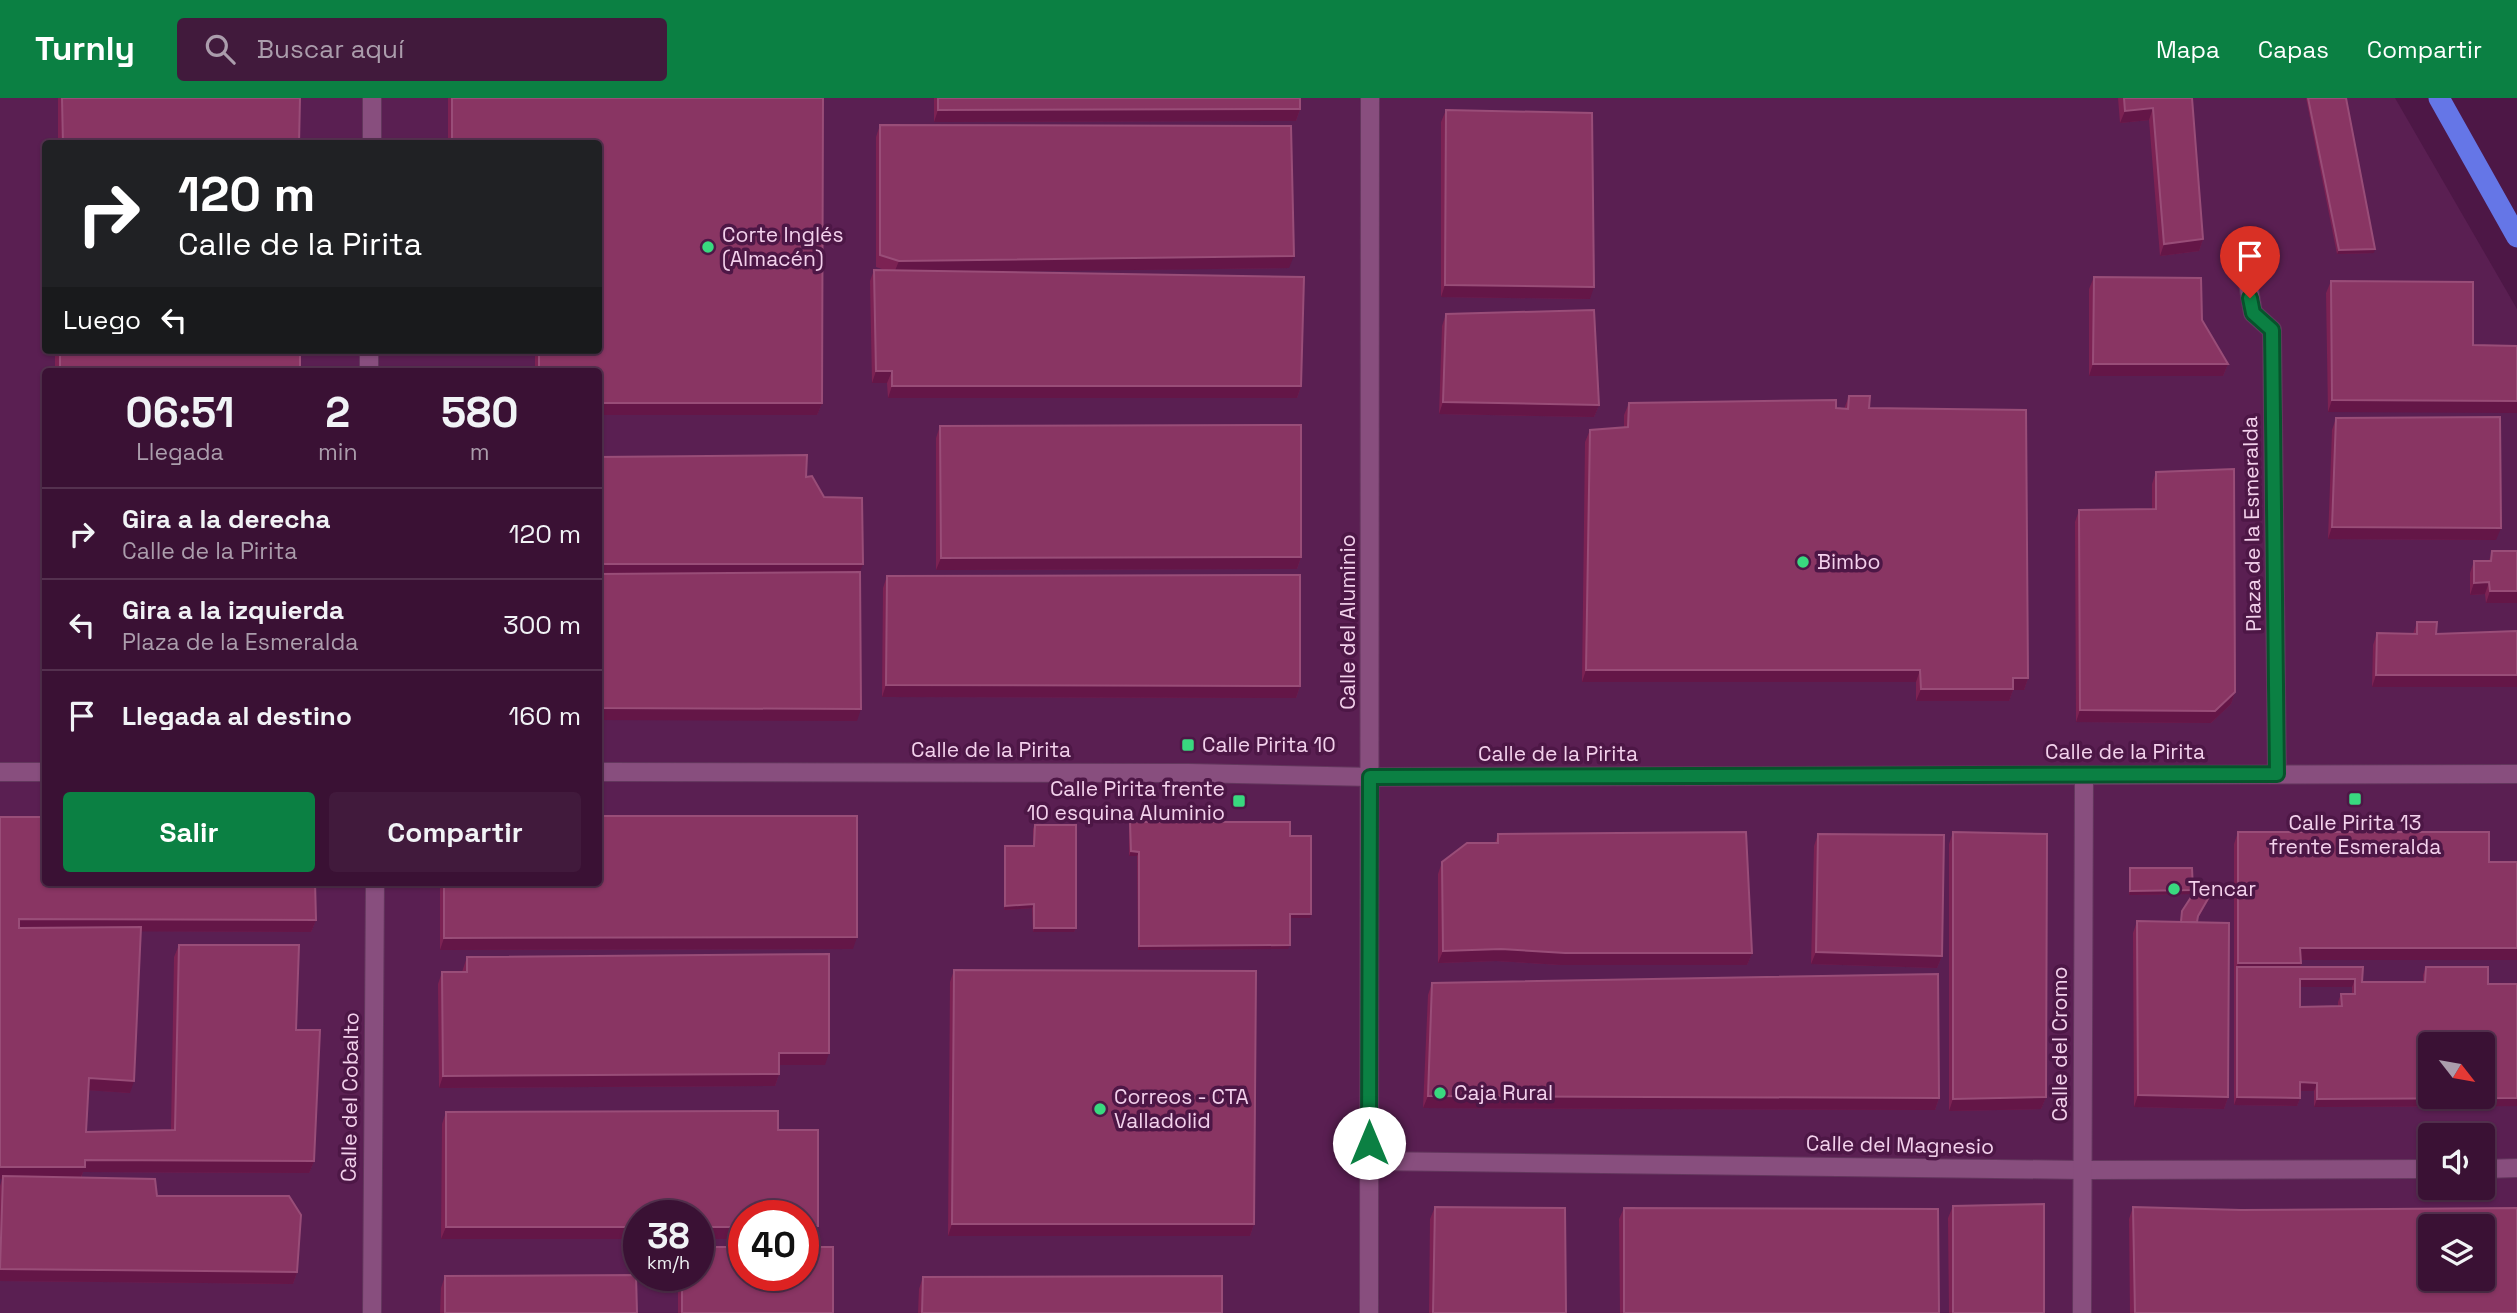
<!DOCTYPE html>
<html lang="es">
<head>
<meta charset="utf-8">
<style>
  :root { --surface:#3a1134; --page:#411a3c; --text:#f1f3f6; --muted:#ab9dac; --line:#54314f; --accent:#0b8043 }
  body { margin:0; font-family:"Space Grotesk",sans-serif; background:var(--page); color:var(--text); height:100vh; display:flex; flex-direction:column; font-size:26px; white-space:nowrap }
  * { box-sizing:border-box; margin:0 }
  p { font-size:23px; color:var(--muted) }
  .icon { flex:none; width:38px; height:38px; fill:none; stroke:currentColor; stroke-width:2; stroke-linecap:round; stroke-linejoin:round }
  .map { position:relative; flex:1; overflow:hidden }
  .drawer { position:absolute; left:42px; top:270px; width:560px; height:518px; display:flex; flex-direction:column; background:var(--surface); border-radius:7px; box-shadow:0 2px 5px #0004,0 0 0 2px var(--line) }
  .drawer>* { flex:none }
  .top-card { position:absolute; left:42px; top:42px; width:560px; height:214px; border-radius:7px; box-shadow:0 2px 5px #0004,0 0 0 2px var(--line); background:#202124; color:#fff; overflow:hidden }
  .needle { width:46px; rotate:121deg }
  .controls { position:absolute; left:2418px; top:934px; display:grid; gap:14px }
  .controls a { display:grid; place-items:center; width:77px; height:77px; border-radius:7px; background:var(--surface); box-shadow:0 2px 5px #0004,0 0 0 2px var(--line); font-size:35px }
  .speed { position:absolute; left:623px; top:1102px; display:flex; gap:14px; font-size:35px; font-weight:700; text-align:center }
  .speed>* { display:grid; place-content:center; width:91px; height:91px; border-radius:50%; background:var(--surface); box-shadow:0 2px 5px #0004,0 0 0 2px var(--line); line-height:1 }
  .speed small { font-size:18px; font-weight:400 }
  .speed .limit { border:10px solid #d22; background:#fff; color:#111 }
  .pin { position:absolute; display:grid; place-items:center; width:60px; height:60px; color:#fff; margin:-72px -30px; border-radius:50% 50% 50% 0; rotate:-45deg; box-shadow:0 0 7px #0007 }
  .pin .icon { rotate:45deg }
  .me { position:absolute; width:77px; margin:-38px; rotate:0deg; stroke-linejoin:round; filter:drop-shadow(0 0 5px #0008) }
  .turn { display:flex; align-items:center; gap:24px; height:147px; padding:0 21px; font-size:32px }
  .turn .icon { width:91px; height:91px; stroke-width:2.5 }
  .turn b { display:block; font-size:49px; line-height:60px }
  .then { display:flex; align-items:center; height:66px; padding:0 21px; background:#0003; gap:14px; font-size:26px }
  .eta { display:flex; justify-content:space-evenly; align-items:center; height:119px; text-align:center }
  .eta b { font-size:42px; font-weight:700; line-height:49px }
  .primary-button { display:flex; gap:14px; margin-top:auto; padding:14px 21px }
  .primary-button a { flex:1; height:80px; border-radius:7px; background:var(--accent); color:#fff; font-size:28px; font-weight:700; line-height:80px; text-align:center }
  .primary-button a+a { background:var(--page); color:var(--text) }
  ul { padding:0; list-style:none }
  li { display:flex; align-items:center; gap:21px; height:91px; padding:0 21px; border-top:2px solid var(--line) }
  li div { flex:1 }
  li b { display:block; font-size:26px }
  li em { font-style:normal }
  header { display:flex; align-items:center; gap:42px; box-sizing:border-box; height:98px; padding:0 35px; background:var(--accent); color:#fff }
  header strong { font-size:33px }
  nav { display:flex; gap:38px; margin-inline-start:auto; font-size:24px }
  .search { width:490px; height:63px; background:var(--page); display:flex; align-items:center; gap:18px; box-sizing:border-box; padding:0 24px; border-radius:7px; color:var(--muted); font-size:26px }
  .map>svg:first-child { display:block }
  .built { fill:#5a1f52; fill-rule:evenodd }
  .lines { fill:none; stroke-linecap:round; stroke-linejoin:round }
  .canal { stroke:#6576e7; stroke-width:21 }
  .minor-casing { stroke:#63365d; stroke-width:20 }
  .minor { stroke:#884e7e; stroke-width:18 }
  .wall { fill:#7c2253; fill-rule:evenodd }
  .shaded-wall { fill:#641647 }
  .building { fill:#893563; stroke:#994d78; stroke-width:2; fill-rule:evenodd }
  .route-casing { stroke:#07532c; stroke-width:18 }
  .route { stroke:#0b8043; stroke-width:12 }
  .poi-dot { fill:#39d87f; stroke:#4d1746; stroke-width:2.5 }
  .labels { text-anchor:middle; stroke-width:7; stroke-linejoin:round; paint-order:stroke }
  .poi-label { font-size:21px; fill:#f3d1ec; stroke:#4d1746; text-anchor:start }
  .street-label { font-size:21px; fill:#f3d1ec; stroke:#4d1746 }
</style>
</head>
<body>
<header>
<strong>Turnly</strong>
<div class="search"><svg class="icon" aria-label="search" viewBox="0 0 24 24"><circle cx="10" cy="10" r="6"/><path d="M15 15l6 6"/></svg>Buscar aquí</div>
<nav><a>Mapa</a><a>Capas</a><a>Compartir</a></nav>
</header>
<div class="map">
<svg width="2517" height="1215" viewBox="0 0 2517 1215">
  <rect width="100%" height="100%" fill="#4d1746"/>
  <path class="built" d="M0 0H2395L2517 211V1215H0ZM46 46H598V252H46ZM46 273H598V784H46ZM2431 947H2483V999H2431ZM2431 1038H2483V1090H2431ZM639 1118H698V1178H639ZM744 1118H803V1178H744ZM2431 1129H2483V1181H2431Z"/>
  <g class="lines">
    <polyline class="canal" points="2439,0 2517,139"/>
    <defs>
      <g id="minor">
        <polyline points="372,46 372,0"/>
        <polyline points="2248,185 2253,215 2272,232 2277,676"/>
        <polyline points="369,273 369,252"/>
        <polyline points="0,674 46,674"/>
        <polyline points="598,674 1189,675 1371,679 2517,676"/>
        <polyline points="1369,1063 2082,1072 2431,1071"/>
        <polyline points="2483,1071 2517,1070"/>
        <polyline points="372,1215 375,784"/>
        <polyline points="1369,1215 1370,0"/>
        <polyline points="2082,1215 2084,678"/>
      </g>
    </defs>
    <use href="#minor" class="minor-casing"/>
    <use href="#minor" class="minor"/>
  </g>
  <g class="wall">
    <polygon points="58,0 300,0 299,46 58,46"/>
    <polygon points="448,0 823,0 822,305 817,317 598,273 535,273 535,252 598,252 598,46 448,46"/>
    <polygon points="934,0 1300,0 1300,11 1296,23 934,24"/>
    <polygon points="2118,0 2192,0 2203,141 2199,153 2160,158 2149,22 2120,25"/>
    <polygon points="2306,0 2346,0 2374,155 2337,156"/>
    <polygon points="1446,12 1590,201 1441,199 1441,24"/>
    <polygon points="880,27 1289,170 991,173 1301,288 1297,300 888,300 887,285 872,285 870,183 874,172 885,172 876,169 876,39"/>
    <polygon points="2094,179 2202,222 2228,266 2223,278 2089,278 2089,191"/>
    <polygon points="2331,183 2473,247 2328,314 2326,195"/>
    <polygon points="1446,216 1599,307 1594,319 1439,316 1442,228"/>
    <rect x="55" y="252" width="245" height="21"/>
    <polygon points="1849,298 1869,310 2028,580 2024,592 2013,592 2009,603 1916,603 1916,584 1582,584 1585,344 1590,332 1624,329 1624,317 1629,305 1844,311"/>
    <polygon points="2336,320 2496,442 2328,441 2332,332"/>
    <polygon points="940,328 1301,459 1297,471 936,472 936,340"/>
    <polygon points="2156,374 2235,594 2231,606 2211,625 2076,624 2075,424 2079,412 2152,411 2152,386"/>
    <polygon points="2492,453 2517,453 2517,505 2486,505 2485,496 2470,497 2470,475 2474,463 2489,463"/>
    <polygon points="887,478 1300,588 1296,600 882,599 883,490"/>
    <polygon points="2417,524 2436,536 2517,533 2517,589 2372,589 2373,547 2377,535 2413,536"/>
    <polygon points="0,719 316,822 311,834 141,833 130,995 88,992 86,1034 171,1032 174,859 179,847 296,932 314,1063 309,1075 83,1074 81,1080 157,1098 297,1174 293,1186 0,1183 0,1088 2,1081 0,1081"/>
    <polygon points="1130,724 1290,738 1310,820 1290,820 1288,851 1138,852 1137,758 1129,758 1129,728"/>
    <polygon points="1035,727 1076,830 1074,834 1033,834 1032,810 1004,812 1004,752 1005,748 1033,748 1033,731"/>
    <polygon points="1953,734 2046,999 2041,1011 1949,1013 1949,746"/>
    <path d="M2238 734 2489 764 2517 862H2301L2300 869 2362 884H2423V877L2426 869 2488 886H2517V1008L2314 1009V993H2300V1000L2297 1008 2234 1007V746ZM2300 889H2352V896H2341L2338 904V908L2300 909Z"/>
    <polygon points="1498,736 1752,855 1747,867 1561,867 1496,863 1438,865 1438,776 1442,764 1495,745"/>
    <polygon points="1818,736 1942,858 1937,870 1811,866 1814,748"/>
    <polygon points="2130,770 2193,792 2191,796 2129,797 2129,774"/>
    <polygon points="440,784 598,784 853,851 440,852"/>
    <polygon points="2212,796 2198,820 2197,824 2228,999 2224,1011 2134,1009 2133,835 2137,823 2180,824 2182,813"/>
    <polygon points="467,859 825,967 779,967 779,976 775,988 439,990 438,886 442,874 462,874"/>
    <polygon points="954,872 1254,1126 1250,1138 948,1138 950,884"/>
    <polygon points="1432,885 1939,1000 1935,1012 1423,1010 1428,897"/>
    <polygon points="446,1014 778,1032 818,1128 814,1140 803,1140 803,1118 744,1118 744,1141 441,1141 442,1026"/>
    <polygon points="1953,1108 2044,1215 1949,1215 1948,1120"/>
    <polygon points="1435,1109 1566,1215 1429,1215 1430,1121"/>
    <polygon points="2133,1109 2241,1112 2517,1215 2130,1215 2129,1121"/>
    <polygon points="1624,1110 1939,1215 1620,1215 1619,1121"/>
    <polygon points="445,1178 637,1215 440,1215 441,1190"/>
    <polygon points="678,1178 698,1178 833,1215 678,1215"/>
    <polygon points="923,1179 1222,1215 918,1215 919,1191"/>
  </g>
  <g class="shaded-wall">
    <polygon points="2153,10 2149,22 2120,25 2125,13"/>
    <polygon points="1300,11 1296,23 934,24 938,12"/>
    <polygon points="2203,141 2199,153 2160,158 2164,146"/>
    <polygon points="2375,151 2374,155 2337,156 2339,152"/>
    <polygon points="1294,158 1289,170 894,175 899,163"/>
    <polygon points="1445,187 1594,189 1590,201 1441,199"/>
    <polygon points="2093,266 2228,266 2223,278 2089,278"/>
    <polygon points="876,273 892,273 887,285 872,285"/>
    <polygon points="892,288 1301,288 1297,300 888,300"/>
    <polygon points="2332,302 2517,303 2517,315 2328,314"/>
    <polygon points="1443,304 1599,307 1594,319 1439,316"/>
    <polygon points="598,305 822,305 817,317 598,317"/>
    <polygon points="2332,429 2501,430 2496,442 2328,441"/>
    <polygon points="1301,459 1297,471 936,472 941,460"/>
    <polygon points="598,466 863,466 858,478 598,478"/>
    <polygon points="2489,484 2485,496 2470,497 2474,485"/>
    <polygon points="2490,493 2517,493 2517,505 2486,505"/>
    <polygon points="1586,572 1920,572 1916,584 1582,584"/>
    <polygon points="2376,577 2517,577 2517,589 2372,589"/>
    <polygon points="2013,580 2028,580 2024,592 2013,592 2009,603 1916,603 1921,591"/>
    <polygon points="886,587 1300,588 1296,600 882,599"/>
    <polygon points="2235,594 2231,606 2211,625 2076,624 2080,612"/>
    <polygon points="598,610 861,611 857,623 598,622"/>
    <polygon points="1131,753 1139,754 1137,758 1129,758"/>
    <polygon points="2193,792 2191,796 2129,797 2130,793"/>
    <polygon points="1034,806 1032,810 1004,812 1005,808"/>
    <polygon points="1290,816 1311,816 1310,820 1288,820"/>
    <polygon points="19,821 316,822 311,834 15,833"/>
    <polygon points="1034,830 1076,830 1074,834 1033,834"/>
    <polygon points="857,839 853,851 440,852 444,840"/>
    <polygon points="1290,847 1288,851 1138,852 1139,848"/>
    <polygon points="2300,850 2517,850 2517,862 2296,862"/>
    <polygon points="1501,851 1752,855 1747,867 1561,867 1496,863 1438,865 1443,853"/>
    <polygon points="1816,854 1942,858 1937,870 1811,866"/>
    <polygon points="2238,865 2301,865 2297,877 2237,869"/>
    <polygon points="2300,881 2355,881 2352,889 2297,889"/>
    <polygon points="779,955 829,955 825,967 775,967"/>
    <polygon points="779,976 775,988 439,990 443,978"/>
    <polygon points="89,980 134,983 130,995 85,992"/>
    <polygon points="2300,984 2317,985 2314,993 2297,993"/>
    <polygon points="2138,997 2228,999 2224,1011 2134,1009"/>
    <polygon points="1428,998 1939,1000 1935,1012 1423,1010"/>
    <polygon points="2046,999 2041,1011 1949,1013 1953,1001"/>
    <polygon points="2237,999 2300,1000 2297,1008 2234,1007"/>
    <polygon points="2517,1000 2517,1008 2314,1009 2317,1001"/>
    <polygon points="85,1062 314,1063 309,1075 83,1074 80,1081 3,1078 2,1081 0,1081 0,1069"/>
    <polygon points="952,1126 1254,1126 1250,1138 948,1138"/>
    <polygon points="803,1128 818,1128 814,1140 803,1140"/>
    <polygon points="446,1129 639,1129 639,1141 441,1141"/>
    <rect x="698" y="1129" width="46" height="12"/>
    <polygon points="0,1171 297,1174 293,1186 0,1183"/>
  </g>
  <g class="building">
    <polygon points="62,0 300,0 299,46 63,46"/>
    <polygon points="452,0 823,0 822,305 598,305 598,273 539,273 539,252 598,252 598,46 452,46"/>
    <polygon points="938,0 1300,0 1300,11 938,12"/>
    <polygon points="2124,0 2192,0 2203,141 2164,146 2153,10 2125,13"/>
    <polygon points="2308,0 2346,0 2375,151 2339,152"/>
    <polygon points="1446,12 1592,15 1594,189 1445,187"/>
    <polygon points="880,27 1291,28 1294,158 899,163 880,157"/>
    <polygon points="874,172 1304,179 1301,288 892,288 892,273 876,273"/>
    <polygon points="2094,179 2201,180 2202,222 2228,266 2093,266"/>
    <polygon points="2331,183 2473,184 2473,247 2517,248 2517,303 2332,302"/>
    <polygon points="1594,212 1599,307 1443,304 1446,216"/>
    <rect x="60" y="252" width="240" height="21"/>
    <polygon points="1849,298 1870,298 1869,310 2026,312 2028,580 2013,580 2013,591 1921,591 1920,572 1586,572 1590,332 1628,329 1629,305 1836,302 1836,310 1848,311"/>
    <polygon points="2500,319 2501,430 2332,429 2336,320"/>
    <polygon points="1301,327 1301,459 941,460 940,328"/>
    <polygon points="807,357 806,379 812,378 824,399 862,400 863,466 598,466 598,359"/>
    <polygon points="2234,371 2235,594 2215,613 2080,612 2079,412 2156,411 2156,374"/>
    <polygon points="2492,453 2517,453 2517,493 2490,493 2489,484 2474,485 2474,463 2491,463"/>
    <polygon points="860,474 861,611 598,610 598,476"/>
    <polygon points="1300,477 1300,588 886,587 887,478"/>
    <polygon points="2417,524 2437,524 2436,536 2517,533 2517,577 2376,577 2377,535 2417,536"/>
    <polygon points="598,718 857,718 857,839 444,840 444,784 598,784"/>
    <polygon points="0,719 46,719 46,784 315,784 316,822 19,821 19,830 141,829 134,983 89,980 86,1034 175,1032 179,847 299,847 296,932 320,932 314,1063 85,1062 85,1069 0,1069"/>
    <polygon points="1130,724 1290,724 1290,738 1311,738 1311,816 1290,816 1290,847 1139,848 1139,754 1131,753"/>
    <polygon points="1035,727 1076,727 1076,830 1034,830 1034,806 1005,808 1005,748 1034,748"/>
    <polygon points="1746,734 1752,855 1565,855 1501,851 1443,853 1442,764 1467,745 1498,745 1498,736"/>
    <polygon points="1953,734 2047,736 2046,999 1953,1001"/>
    <polygon points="2238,734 2489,734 2489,764 2517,764 2517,850 2300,850 2301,865 2238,865"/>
    <polygon points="1818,736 1944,737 1942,858 1816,854"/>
    <polygon points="2130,770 2192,770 2193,792 2130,793"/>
    <polygon points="2201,784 2213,792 2198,818 2197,824 2181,824 2182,813"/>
    <polygon points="2137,823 2229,825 2228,999 2138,997"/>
    <polygon points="829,856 829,955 779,955 779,976 443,978 442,874 467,874 467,859"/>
    <path d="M2237 869H2363L2362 884H2425L2426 869H2488V886H2517V1000L2317 1001V985L2300 984V1000L2237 999ZM2300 881H2355V896H2341L2342 908 2300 909ZM2431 947H2483V999H2431Z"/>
    <polygon points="954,872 1256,873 1254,1126 952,1126"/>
    <polygon points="1938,876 1939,1000 1428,998 1432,885"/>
    <polygon points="778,1013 778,1032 818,1032 818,1128 803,1128 803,1118 744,1118 744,1129 698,1129 698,1118 639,1118 639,1129 446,1129 446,1014"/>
    <polygon points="3,1078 155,1081 157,1098 289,1098 301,1117 297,1174 0,1171"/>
    <polygon points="2044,1106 2044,1215 1953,1215 1953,1108"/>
    <polygon points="1435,1109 1565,1110 1566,1215 1433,1215"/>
    <path d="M2133 1109 2241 1112 2517 1110V1215H2135ZM2431 1129H2483V1181H2431Z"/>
    <polygon points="1624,1110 1938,1111 1939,1215 1624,1215"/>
    <polygon points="698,1149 744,1149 744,1178 803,1178 803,1149 833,1149 833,1215 682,1215 682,1178 698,1178"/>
    <polygon points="636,1177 637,1215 445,1215 445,1178"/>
    <polygon points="1222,1178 1222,1215 922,1215 923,1179"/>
  </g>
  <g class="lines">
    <defs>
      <polyline id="route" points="1369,1045 1370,679 2277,676 2272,232 2253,215 2250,200"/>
    </defs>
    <use href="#route" class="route-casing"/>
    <use href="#route" class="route"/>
  </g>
  <g class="poi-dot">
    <circle cx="708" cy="149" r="7"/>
    <circle cx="1803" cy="464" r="7"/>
    <rect x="1181" y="640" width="14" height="14" rx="3.5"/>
    <rect x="2348" y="694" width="14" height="14" rx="3.5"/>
    <rect x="1232" y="696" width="14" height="14" rx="3.5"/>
    <circle cx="2174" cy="791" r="7"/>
    <circle cx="1440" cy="995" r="7"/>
    <circle cx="1100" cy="1011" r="7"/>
  </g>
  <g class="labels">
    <g class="poi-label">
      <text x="722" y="144">Corte Inglés<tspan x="722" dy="24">(Almacén)</tspan></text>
      <text x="1817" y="471">Bimbo</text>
      <text x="1202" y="654">Calle Pirita 10</text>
      <text x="1225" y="698" text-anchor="end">Calle Pirita frente<tspan x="1225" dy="24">10 esquina Aluminio</tspan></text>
      <text x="2355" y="732" text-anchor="middle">Calle Pirita 13<tspan x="2355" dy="24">frente Esmeralda</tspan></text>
      <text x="2188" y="798">Tencar</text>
      <text x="1454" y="1002">Caja Rural</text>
      <text x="1114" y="1006">Correos - CTA<tspan x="1114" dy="24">Valladolid</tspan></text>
    </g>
    <g class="street-label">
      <text transform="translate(2252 426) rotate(-91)" y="7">Plaza de la Esmeralda</text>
      <text transform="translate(1348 524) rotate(-90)" y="7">Calle del Aluminio</text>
      <text x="991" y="659">Calle de la Pirita</text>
      <text x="2125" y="661">Calle de la Pirita</text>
      <text x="1558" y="663">Calle de la Pirita</text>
      <text transform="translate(2060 946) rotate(-90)" y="7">Calle del Cromo</text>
      <text transform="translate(350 999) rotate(-89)" y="7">Calle del Cobalto</text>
      <text transform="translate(1900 1047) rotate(1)" y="7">Calle del Magnesio</text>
    </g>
  </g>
</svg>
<div class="controls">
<a><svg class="needle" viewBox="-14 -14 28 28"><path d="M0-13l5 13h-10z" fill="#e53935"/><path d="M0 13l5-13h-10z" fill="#ab9dac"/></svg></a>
<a><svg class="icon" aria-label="sound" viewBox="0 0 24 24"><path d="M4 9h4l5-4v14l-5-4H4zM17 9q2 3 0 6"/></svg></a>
<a><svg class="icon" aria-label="layers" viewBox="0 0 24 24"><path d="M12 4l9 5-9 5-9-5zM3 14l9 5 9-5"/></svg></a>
</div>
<div class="speed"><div>38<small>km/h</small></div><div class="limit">40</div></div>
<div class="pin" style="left:2250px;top:200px;background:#d93025"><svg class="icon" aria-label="arrive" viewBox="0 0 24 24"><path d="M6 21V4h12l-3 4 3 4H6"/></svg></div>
<svg class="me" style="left:1369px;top:1045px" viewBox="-20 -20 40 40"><circle r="19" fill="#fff"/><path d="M0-13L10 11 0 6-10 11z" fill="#0b8043"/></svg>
<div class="top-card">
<div class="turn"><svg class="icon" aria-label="right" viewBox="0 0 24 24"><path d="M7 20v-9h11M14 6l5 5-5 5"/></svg><div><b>120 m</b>Calle de la Pirita</div></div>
<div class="then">Luego<svg class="icon" aria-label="left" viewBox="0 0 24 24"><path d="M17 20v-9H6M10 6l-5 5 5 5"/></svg></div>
</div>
<section class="drawer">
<div class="eta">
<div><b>06:51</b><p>Llegada</p></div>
<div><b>2</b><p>min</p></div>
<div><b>580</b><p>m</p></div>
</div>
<ul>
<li><svg class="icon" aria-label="right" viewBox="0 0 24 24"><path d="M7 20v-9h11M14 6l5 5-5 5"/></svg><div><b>Gira a la derecha</b><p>Calle de la Pirita</p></div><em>120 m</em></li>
<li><svg class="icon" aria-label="left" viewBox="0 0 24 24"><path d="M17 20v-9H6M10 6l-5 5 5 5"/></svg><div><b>Gira a la izquierda</b><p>Plaza de la Esmeralda</p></div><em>300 m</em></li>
<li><svg class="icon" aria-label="arrive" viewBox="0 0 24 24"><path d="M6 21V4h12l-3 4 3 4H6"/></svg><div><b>Llegada al destino</b></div><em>160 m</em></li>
</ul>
<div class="primary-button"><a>Salir</a><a>Compartir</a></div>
</section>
</div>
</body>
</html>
